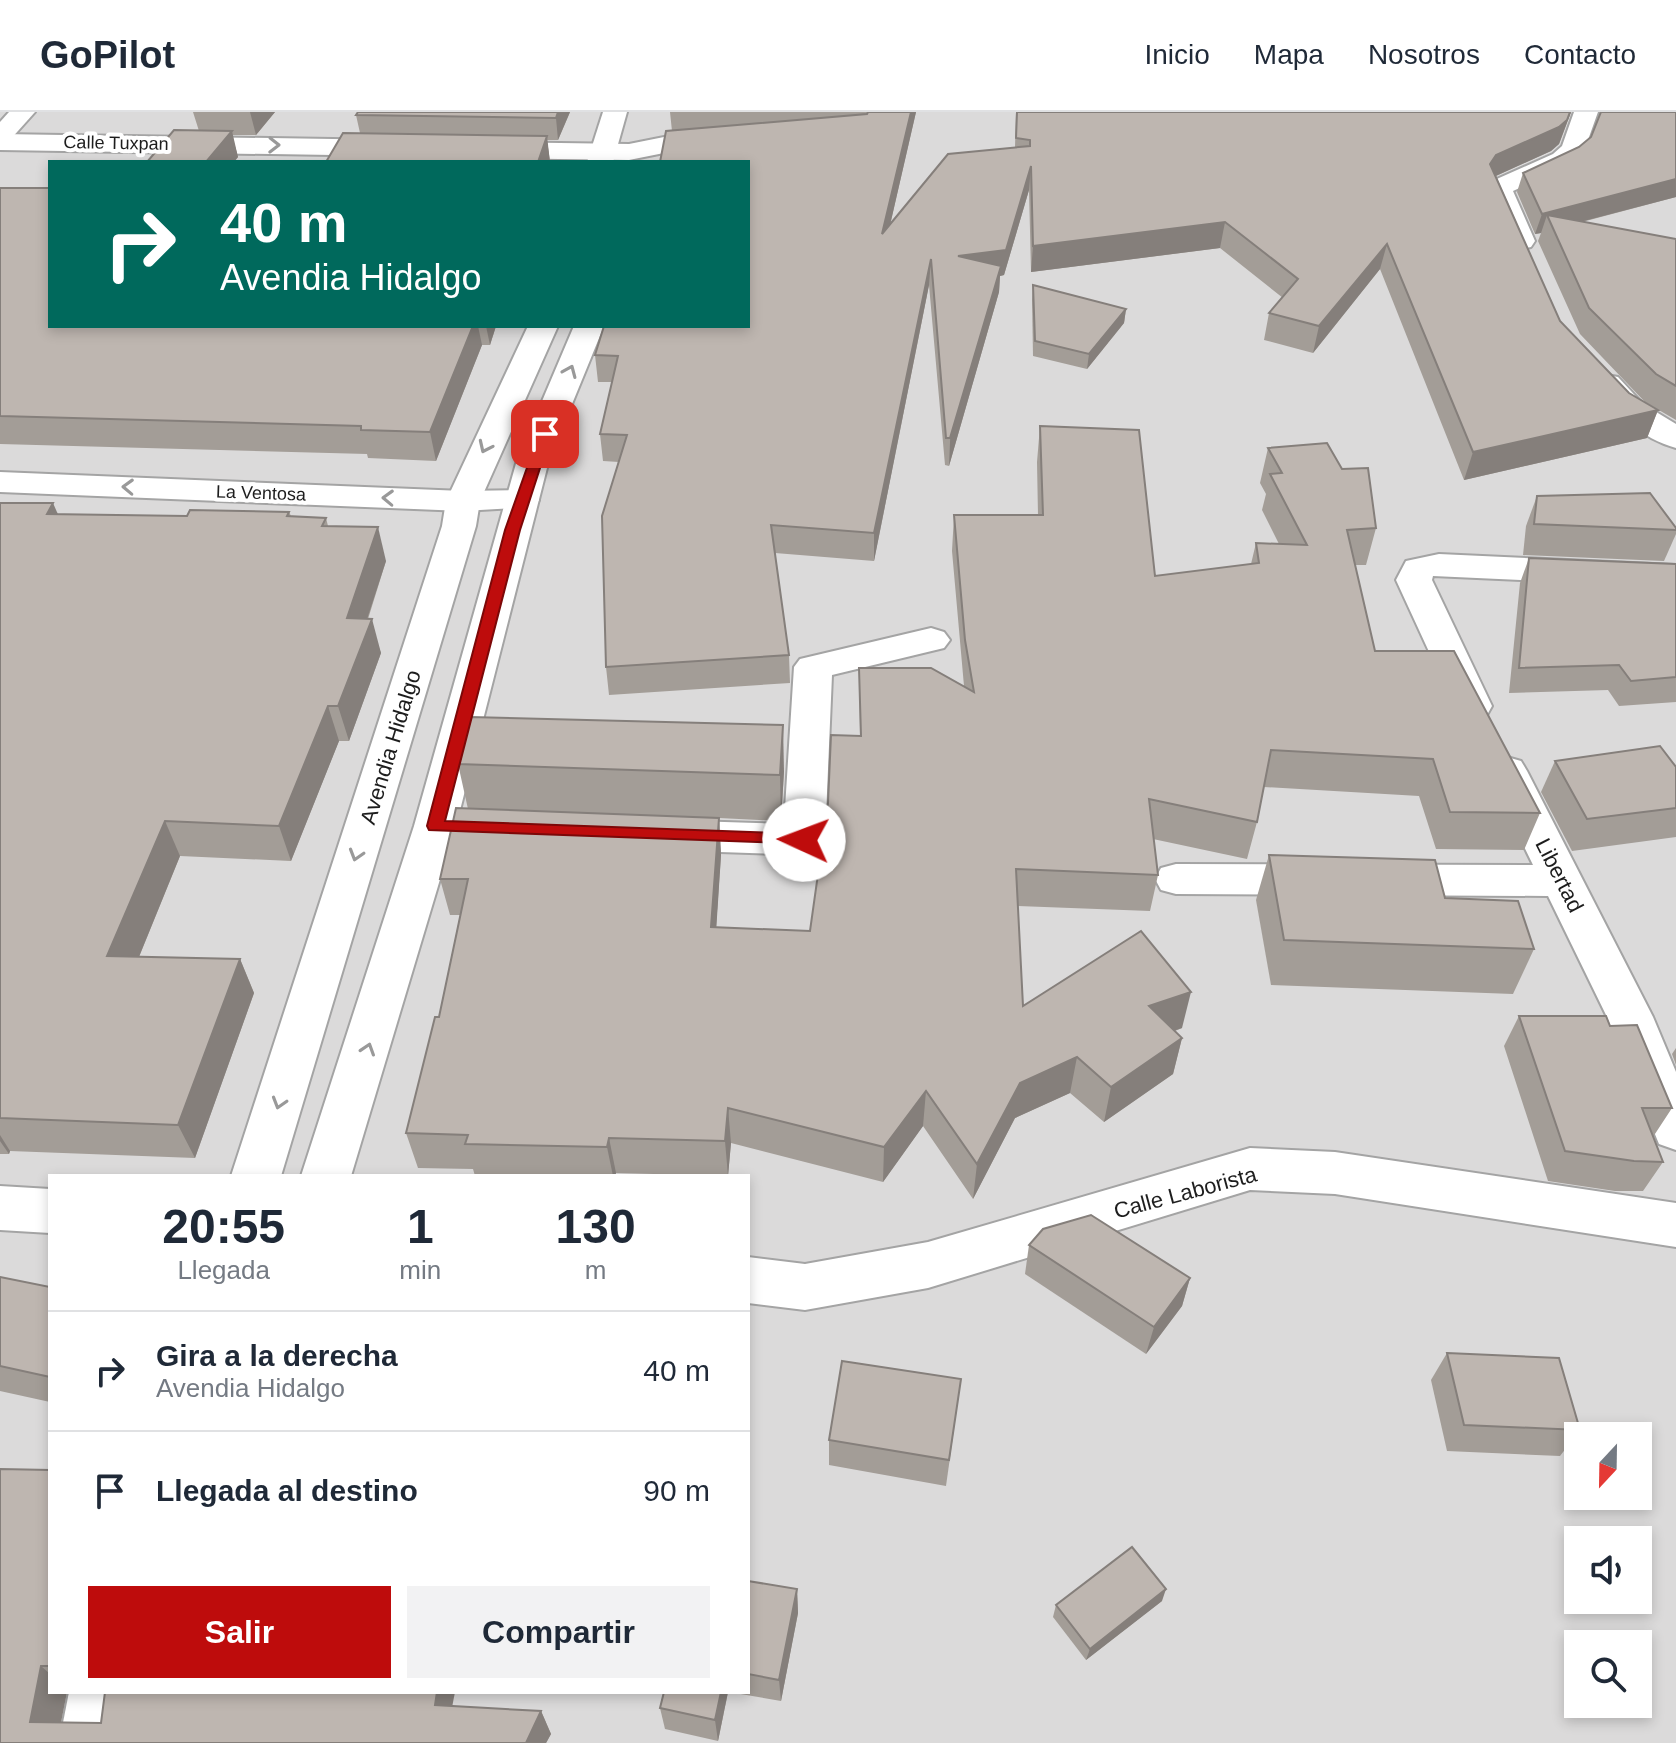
<!DOCTYPE html>
<html lang="es">
<head>
<meta charset="utf-8">
<style>
  :root { --surface:#fff; --page:#f2f2f3; --text:#1f2937; --muted:#747a83; --line:#e0e1e3; --accent:#be0c0c }
  body { margin:0; font-family:Arial,sans-serif; background:var(--page); color:var(--text); height:100vh; display:flex; flex-direction:column; font-size:30px; white-space:nowrap }
  * { box-sizing:border-box; margin:0 }
  p { font-size:26px; color:var(--muted) }
  .icon { flex:none; width:44px; height:44px; fill:none; stroke:currentColor; stroke-width:2; stroke-linecap:round; stroke-linejoin:round }
  .map { position:relative; flex:1; overflow:hidden }
  .sheet { position:absolute; left:48px; top:1062px; width:702px; height:520px; display:flex; flex-direction:column; background:var(--surface); border-radius:0px; box-shadow:0 4px 12px #0003 }
  .sheet>* { flex:none }
  .guide { position:absolute; left:48px; top:48px; width:702px; height:168px; border-radius:0px; box-shadow:0 4px 12px #0003; background:#00695c; color:#fff; overflow:hidden }
  .needle { width:52px; rotate:202deg }
  .fabs { position:absolute; left:1564px; top:1310px; display:grid; gap:16px }
  .fabs a { display:grid; place-items:center; width:88px; height:88px; border-radius:0px; background:var(--surface); box-shadow:0 4px 12px #0003; font-size:40px }
  .pin { position:absolute; display:grid; place-items:center; width:68px; height:68px; color:#fff; margin:-34px; border-radius:16px; box-shadow:0 4px 12px #0006 }
  .me { position:absolute; width:88px; margin:-44px; rotate:272deg; stroke-linejoin:round; filter:drop-shadow(0 0 6px #0008) }
  .turn { display:flex; align-items:center; gap:28px; height:168px; padding:0 40px; font-size:36px }
  .turn .icon { width:104px; height:104px; stroke-width:2.5 }
  .turn b { display:block; font-size:56px; line-height:68px }
  .eta { display:flex; justify-content:space-evenly; align-items:center; height:136px; text-align:center }
  .eta b { font-size:48px; font-weight:700; line-height:56px }
  .button { display:flex; gap:16px; margin-top:auto; padding:16px 40px }
  .button a { flex:1; height:92px; border-radius:0px; background:var(--accent); color:#fff; font-size:32px; font-weight:700; line-height:92px; text-align:center }
  .button a+a { background:var(--page); color:var(--text) }
  ul { padding:0; list-style:none }
  li { display:flex; align-items:center; gap:24px; height:120px; padding:0 40px; border-top:2px solid var(--line) }
  li div { flex:1 }
  li b { display:block; font-size:30px }
  li em { font-style:normal }
  header { display:flex; align-items:center; gap:48px; box-sizing:border-box; height:112px; padding:0 40px; background:var(--surface); border-bottom:2px solid var(--line) }
  header strong { font-size:38px }
  nav { display:flex; gap:44px; margin-inline-start:auto; font-size:28px }
  .map>svg:first-child { display:block }
  .residential { fill:#dbdada; fill-rule:evenodd }
  .lines { fill:none; stroke-linecap:round; stroke-linejoin:round }
  .minor-casing { stroke:#a4a4a4; stroke-width:4 }
  .tertiary-casing { stroke:#a4a4a4; stroke-width:4 }
  .minor { fill:#fff; fill-rule:evenodd }
  .tertiary { fill:#fff; fill-rule:evenodd }
  .wall { fill:#a39d97 }
  .shaded-wall { fill:#857f7b }
  .building { fill:#beb6b0; stroke:#857f7b; stroke-width:2 }
  .oneway { stroke:#999 }
  .route { fill:#be0c0c; stroke:#7c0808; stroke-width:2 }
  .labels { text-anchor:middle; stroke-width:8; stroke-linejoin:round; paint-order:stroke }
  .far-street-label { font-size:18px; fill:#1d1d1d; stroke:#fff }
  .street-label { font-size:22px; fill:#1d1d1d; stroke:#fff }
</style>
</head>
<body>
<header>
<strong>GoPilot</strong>
<nav><a>Inicio</a><a>Mapa</a><a>Nosotros</a><a>Contacto</a></nav>
</header>
<div class="map">
<svg width="1676" height="1631" viewBox="0 0 1676 1631">
  <rect width="100%" height="100%" fill="#edeae3"/>
  <path class="residential" d="M0 0H1676V1631H0ZM50 50H748V214H50ZM50 1064H748V1580H50ZM1578 1324H1638V1384H1578ZM1578 1428H1638V1488H1578ZM1578 1532H1638V1592H1578Z"/>
  <g class="lines">
    <defs>
      <g id="minor">
        <polygon points="1574,0 1598,0 1583,42 1571,52 1513,79 1535,129 1531,135 1521,137 1511,135 1486,76 1490,70 1553,42 1562,34"/>
        <polygon points="723,21 732,24 736,29 732,34 664,41 629,48 489,46 480,43 476,38 480,33 489,30 629,32 664,25"/>
        <polygon points="0,22 396,28 405,31 409,36 405,41 396,44 0,38"/>
        <path d="M1607 263 1618 265 1643 292 1676 312V336C1643 327 1611 300 1592 272L1596 265Z"/>
        <polygon points="0,360 463,379 522,378 534,381 539,388 534,395 463,399 0,380"/>
        <polygon points="1439,442 1676,453 1676,475 1433,464 1432,468 1492,594 1487,603 1473,607 1459,603 1454,594 1396,468 1406,449"/>
        <polygon points="931,516 944,520 950,528 944,536 832,563 825,728 819,738 804,743 661,738 646,733 640,723 646,713 661,708 784,712 794,555 800,547"/>
        <polygon points="1507,645 1521,649 1527,659 1653,905 1676,960 1676,1038 1659,1032 1607,905 1548,784 1176,782 1161,778 1155,767 1161,756 1176,752 1533,753 1487,659 1493,649"/>
        <polygon points="1250,1036 1335,1040 1676,1091 1676,1135 1335,1082 1250,1078 928,1176 805,1198 748,1191 748,1145 805,1152 928,1130"/>
        <polygon points="69,1580 131,1580 123,1631 59,1631"/>
      </g>
      <g id="tertiary">
        <polygon points="9,0 35,0 9,29 0,31 0,10"/>
        <polygon points="603,0 627,0 613,50 587,50"/>
        <polygon points="528,214 558,214 480,389 476,414 281,1064 231,1064 442,414 446,389"/>
        <polygon points="574,214 604,214 549,348 456,714 351,1064 301,1064 414,714 517,348"/>
        <polygon points="0,1074 50,1077 50,1121 0,1118"/>
      </g>
    </defs>
    <use href="#minor" class="minor-casing"/>
    <use href="#tertiary" class="tertiary-casing"/>
    <use href="#minor" class="minor"/>
    <use href="#tertiary" class="tertiary"/>
  </g>
  <g class="wall">
    <polygon points="193,0 275,0 256,23 232,23 238,45 234,50 147,50 199,19"/>
    <polygon points="570,0 558,28 547,28 550,50 360,21 356,3"/>
    <polygon points="670,0 916,0 890,113 1015,35 1016,0 1571,0 1559,32 1551,39 1496,64 1560,209 1629,281 1658,298 1647,326 1464,368 1380,157 1313,241 1264,228 1269,201 1283,186 1220,136 1031,160 1029,78 1004,163 1000,164 999,180 949,354 945,353 929,173 874,449 775,441 789,543 790,571 609,583 606,555 619,350 603,349 600,322 612,270 598,270 595,243 748,214 672,19"/>
    <polygon points="1600,0 1676,0 1676,85 1582,110 1676,127 1676,308 1645,290 1580,222 1538,129 1541,121 1535,122 1517,80 1523,61 1579,35 1591,25"/>
    <polygon points="0,76 50,214 496,214 490,233 482,233 436,349 368,346 367,342 0,332"/>
    <polygon points="1033,173 1126,197 1124,211 1087,257 1033,244 1032,188"/>
    <polygon points="1040,314 1155,464 1251,452 1256,431 1279,432 1262,398 1266,382 1260,371 1268,336 1376,416 1366,453 1355,453 1375,539 1540,701 1524,738 1436,737 1419,684 1264,675 1257,710 1247,747 1153,727 1158,763 1150,799 1018,794 1023,894 1182,916 1175,919 1182,926 1173,962 1104,1010 1070,981 1015,1006 973,1087 923,1014 883,1070 731,1031 728,1064 616,1061 615,1064 475,1064 473,1057 418,1056 406,1021 439,905 460,803 450,803 440,767 468,697 458,652 784,659 781,709 719,706 721,743 716,815 810,819 860,624 859,556 964,574 952,439 954,403 1038,403 1037,350"/>
    <polygon points="1537,384 1676,416 1676,422 1664,449 1523,443 1526,414"/>
    <polygon points="0,391 58,402 187,404 289,400 291,404 326,406 328,414 386,449 368,507 381,541 349,629 339,629 291,749 180,744 139,845 240,847 254,881 195,1046 10,1039 9,1042 0,1042"/>
    <polygon points="1529,446 1676,452 1676,590 1619,594 1608,578 1509,581 1520,471"/>
    <polygon points="1555,649 1676,655 1676,725 1572,739 1541,680"/>
    <polygon points="1269,743 1445,786 1534,837 1513,882 1271,873 1256,788"/>
    <polygon points="1519,904 1610,914 1672,996 1653,1025 1663,1050 1643,1079 1615,1079 1548,1069 1504,934"/>
    <polygon points="1676,936 1676,953 1672,942"/>
    <polygon points="1029,1133 1190,1166 1182,1194 1146,1242 1025,1162"/>
    <polygon points="0,1165 50,1175 50,1290 0,1279"/>
    <polygon points="1447,1241 1580,1318 1560,1344 1447,1339 1431,1268"/>
    <polygon points="961,1267 946,1374 829,1353 829,1328"/>
    <polygon points="50,1358 50,1580 61,1610 101,1611 452,1594 541,1599 551,1622 546,1631 0,1631"/>
    <polygon points="748,1469 797,1477 798,1501 781,1589 729,1580 748,1580"/>
    <polygon points="1162,1489 1086,1548 1053,1505 1056,1493"/>
    <polygon points="728,1580 718,1629 665,1617 660,1596"/>
  </g>
  <g class="shaded-wall">
    <polygon points="250,0 275,0 256,23"/>
    <polygon points="558,0 570,0 558,28 556,6"/>
    <polygon points="911,0 916,0 882,148 882,122"/>
    <polygon points="1571,0 1559,32 1551,39 1489,67 1490,52 1496,43"/>
    <polygon points="232,19 238,45 234,50 206,50"/>
    <polygon points="547,24 550,50 538,50"/>
    <polygon points="1031,54 1029,78 1004,163 1000,164 999,180 949,354 958,144"/>
    <polygon points="1676,67 1676,85 1553,117 1547,103 1541,121 1535,122 1542,102"/>
    <polygon points="1225,110 1220,136 1031,160 1033,134"/>
    <polygon points="1387,132 1380,157 1313,241 1319,214"/>
    <polygon points="931,147 929,173 874,449 874,421"/>
    <polygon points="1126,197 1124,211 1087,257 1089,242"/>
    <polygon points="473,214 478,214 482,233 436,349 430,320"/>
    <polygon points="486,214 496,214 490,233"/>
    <polygon points="1658,298 1647,326 1464,368 1473,340"/>
    <polygon points="53,391 68,425 47,402"/>
    <polygon points="378,415 386,449 356,541 347,506"/>
    <polygon points="372,507 381,541 349,629 338,594"/>
    <polygon points="328,594 339,629 291,749 279,714"/>
    <polygon points="783,613 784,659 781,709 780,663"/>
    <polygon points="719,706 721,743 714,852 711,815"/>
    <polygon points="165,709 180,744 125,879 107,844"/>
    <polygon points="240,847 254,881 195,1046 178,1013"/>
    <polygon points="1191,880 1182,916 1141,930 1149,894"/>
    <polygon points="1182,926 1173,962 1104,1010 1111,975"/>
    <polygon points="1077,945 1070,981 1015,1006 973,1087 977,1052 1020,971"/>
    <polygon points="926,979 923,1014 883,1070 884,1035"/>
    <polygon points="728,996 731,1031 728,1064 725,1029"/>
    <polygon points="0,1023 10,1039 9,1042 0,1029"/>
    <polygon points="609,1026 616,1061 615,1064 613,1064 607,1035"/>
    <polygon points="1190,1166 1182,1194 1146,1242 1154,1215"/>
    <polygon points="797,1477 798,1501 781,1589 779,1568"/>
    <polygon points="1166,1477 1162,1489 1086,1548 1090,1537"/>
    <polygon points="41,1554 50,1562 50,1580 67,1580 57,1631 30,1610"/>
    <polygon points="437,1580 455,1580 448,1616 435,1593"/>
    <polygon points="721,1580 728,1580 718,1629 715,1608"/>
    <polygon points="541,1599 551,1622 546,1631 526,1631"/>
  </g>
  <g class="building">
    <polygon points="358,0 558,0 556,6 356,3"/>
    <polygon points="868,0 911,0 882,122 948,42 1030,34 1030,28 1016,26 1017,0 1570,0 1567,8 1559,15 1496,43 1490,52 1560,209 1629,281 1658,298 1473,340 1387,132 1319,214 1269,201 1298,167 1225,110 1033,134 1031,54 1006,138 958,144 1001,154 950,326 946,326 931,147 874,421 771,413 789,543 606,555 602,404 627,323 600,322 618,244 595,243 604,214 748,214 748,50 660,50 666,19 867,2"/>
    <polygon points="1601,0 1676,0 1676,67 1542,102 1523,61 1579,35 1591,25"/>
    <polygon points="174,18 232,19 206,50 147,50"/>
    <polygon points="343,21 547,24 538,50 326,50"/>
    <polygon points="0,76 50,76 50,214 473,214 430,320 361,318 361,314 0,304"/>
    <polygon points="1547,103 1676,127 1676,274 1656,262 1589,196"/>
    <polygon points="1033,173 1126,197 1089,242 1035,229"/>
    <polygon points="1040,314 1139,318 1155,464 1259,451 1256,431 1307,433 1270,362 1282,361 1268,336 1327,331 1342,357 1368,356 1376,416 1347,418 1375,539 1454,539 1540,701 1450,700 1433,647 1271,638 1257,710 1149,687 1158,763 1016,757 1023,894 1141,819 1191,880 1149,894 1182,926 1111,975 1077,945 1020,971 977,1052 926,979 884,1035 728,996 725,1029 609,1026 607,1035 465,1032 468,1023 406,1021 435,905 439,905 468,767 440,767 456,696 719,706 711,815 810,819 828,691 831,623 861,624 859,556 931,556 974,580 965,528 954,403 1043,403"/>
    <polygon points="1650,381 1676,416 1676,418 1534,412 1537,384"/>
    <polygon points="0,391 53,391 47,402 187,404 190,398 289,400 287,404 326,406 322,414 378,415 347,506 372,507 338,594 328,594 279,714 165,709 107,844 240,847 178,1013 0,1006"/>
    <polygon points="1529,446 1676,452 1676,565 1631,569 1619,553 1519,556"/>
    <polygon points="470,605 783,613 780,663 458,652"/>
    <polygon points="1660,634 1676,655 1676,696 1587,707 1555,649"/>
    <polygon points="1269,743 1435,748 1445,786 1518,789 1534,837 1284,828"/>
    <polygon points="1519,904 1606,904 1610,914 1637,913 1672,996 1642,996 1663,1050 1634,1049 1565,1039"/>
    <polygon points="1091,1103 1190,1166 1154,1215 1029,1133 1043,1117"/>
    <polygon points="0,1165 50,1175 50,1265 0,1254"/>
    <polygon points="1447,1241 1559,1246 1580,1318 1464,1313"/>
    <polygon points="842,1249 961,1267 949,1348 829,1328"/>
    <polygon points="0,1357 50,1358 50,1554 41,1554 30,1610 101,1611 105,1580 437,1580 435,1593 541,1599 526,1631 0,1631"/>
    <polygon points="1132,1435 1166,1477 1090,1537 1056,1493"/>
    <polygon points="748,1469 797,1477 779,1568 748,1562"/>
    <polygon points="664,1580 721,1580 715,1608 660,1596"/>
  </g>
  <defs><path id="oneway-chevron" d="M-2-3.5L2.5 0L-2 3.5" fill="none" stroke-width="1.6" stroke-linecap="round" stroke-linejoin="round" transform="scale(2)"/></defs>
  <g class="oneway">
    <use href="#oneway-chevron" transform="translate(274 33) rotate(1)"/>
    <use href="#oneway-chevron" transform="translate(570 259) rotate(-67)"/>
    <use href="#oneway-chevron" transform="translate(485 335) rotate(115)"/>
    <use href="#oneway-chevron" transform="translate(128 375) rotate(-178)"/>
    <use href="#oneway-chevron" transform="translate(388 386) rotate(-178)"/>
    <use href="#oneway-chevron" transform="translate(356 743) rotate(107)"/>
    <use href="#oneway-chevron" transform="translate(368 937) rotate(-72)"/>
    <use href="#oneway-chevron" transform="translate(279 991) rotate(107)"/>
  </g>
  <polygon class="route" points="540,319 551,322 520,418 445,709 804,722 810,724 812,728 810,732 429,718 427,714 505,418"/>
  <g class="labels">
    <g class="far-street-label">
      <text transform="translate(116 31) rotate(1)" y="6">Calle Tuxpan</text>
      <text transform="translate(261 381) rotate(2)" y="6">La Ventosa</text>
    </g>
    <g class="street-label">
      <text transform="translate(390 635) rotate(-73)" y="8">Avendia Hidalgo</text>
      <text transform="translate(1560 763) rotate(63)" y="8">Libertad</text>
      <text transform="translate(1185 1080) rotate(-15)" y="8">Calle Laborista</text>
    </g>
  </g>
</svg>
<div class="fabs">
<a><svg class="needle" viewBox="-14 -14 28 28"><path d="M0-13l5 13h-10z" fill="#e53935"/><path d="M0 13l5-13h-10z" fill="#747a83"/></svg></a>
<a><svg class="icon" aria-label="sound" viewBox="0 0 24 24"><path d="M4 9h4l5-4v14l-5-4H4zM17 9q2 3 0 6"/></svg></a>
<a><svg class="icon" aria-label="search" viewBox="0 0 24 24"><circle cx="10" cy="10" r="6"/><path d="M15 15l6 6"/></svg></a>
</div>
<div class="pin" style="left:545px;top:322px;background:#d93025"><svg class="icon" aria-label="arrive" viewBox="0 0 24 24"><path d="M6 21V4h12l-3 4 3 4H6"/></svg></div>
<svg class="me" style="left:804px;top:728px" viewBox="-20 -20 40 40"><circle r="19" fill="#fff"/><path d="M0-13L10 11 0 6-10 11z" fill="#be0c0c"/></svg>
<div class="guide">
<div class="turn"><svg class="icon" aria-label="right" viewBox="0 0 24 24"><path d="M7 20v-9h11M14 6l5 5-5 5"/></svg><div><b>40 m</b>Avendia Hidalgo</div></div>
</div>
<section class="sheet">
<div class="eta">
<div><b>20:55</b><p>Llegada</p></div>
<div><b>1</b><p>min</p></div>
<div><b>130</b><p>m</p></div>
</div>
<ul>
<li><svg class="icon" aria-label="right" viewBox="0 0 24 24"><path d="M7 20v-9h11M14 6l5 5-5 5"/></svg><div><b>Gira a la derecha</b><p>Avendia Hidalgo</p></div><em>40 m</em></li>
<li><svg class="icon" aria-label="arrive" viewBox="0 0 24 24"><path d="M6 21V4h12l-3 4 3 4H6"/></svg><div><b>Llegada al destino</b></div><em>90 m</em></li>
</ul>
<div class="button"><a>Salir</a><a>Compartir</a></div>
</section>
</div>
</body>
</html>
